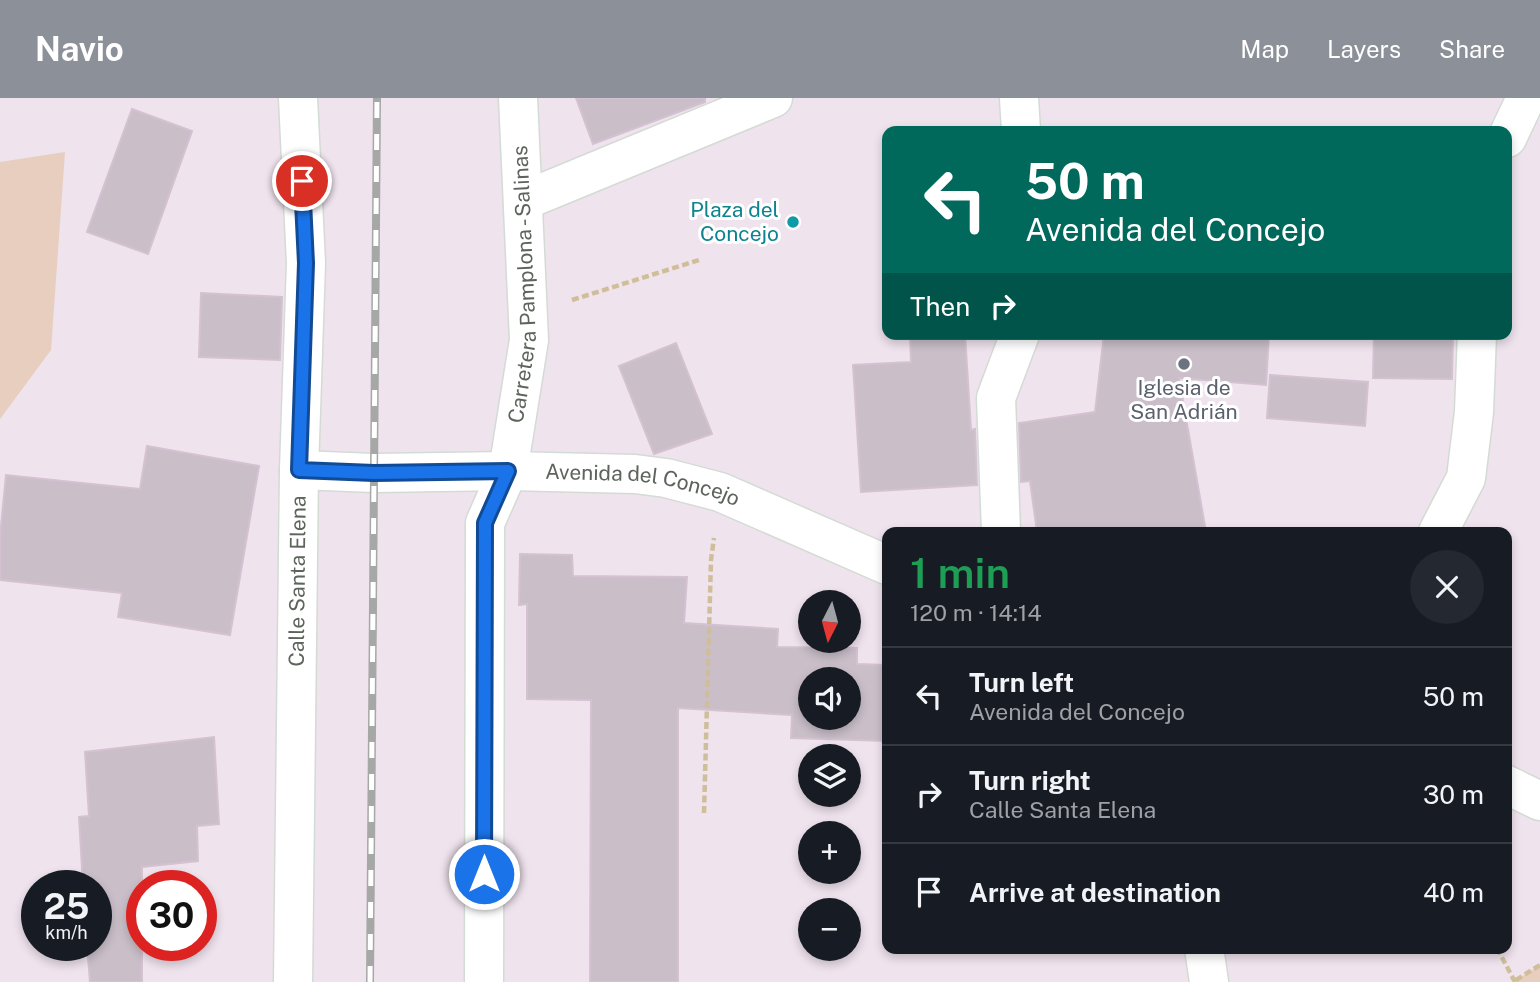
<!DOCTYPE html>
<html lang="en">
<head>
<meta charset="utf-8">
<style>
  :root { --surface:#171b24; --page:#242831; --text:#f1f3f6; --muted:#9ea1a6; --line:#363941; --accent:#8c9099 }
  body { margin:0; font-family:"Public Sans",sans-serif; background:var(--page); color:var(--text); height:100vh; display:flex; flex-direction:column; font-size:26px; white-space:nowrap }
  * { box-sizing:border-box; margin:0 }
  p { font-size:23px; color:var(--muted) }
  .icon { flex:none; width:38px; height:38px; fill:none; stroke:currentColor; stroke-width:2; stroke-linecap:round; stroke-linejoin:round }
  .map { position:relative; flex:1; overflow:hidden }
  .side { position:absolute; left:882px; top:429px; width:630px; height:427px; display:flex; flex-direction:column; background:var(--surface); border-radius:14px; box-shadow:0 4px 10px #0003 }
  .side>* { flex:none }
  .guide { position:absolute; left:882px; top:28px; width:630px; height:214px; border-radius:14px; box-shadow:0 4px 10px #0003; background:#00695c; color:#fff; overflow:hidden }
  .needle { width:46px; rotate:186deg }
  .controls { position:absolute; left:798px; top:492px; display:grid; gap:14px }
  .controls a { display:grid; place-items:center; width:63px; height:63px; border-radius:50%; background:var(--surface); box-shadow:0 4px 10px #0003; font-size:35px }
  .speed { position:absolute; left:21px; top:772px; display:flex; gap:14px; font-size:35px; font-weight:700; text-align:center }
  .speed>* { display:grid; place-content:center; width:91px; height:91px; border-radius:50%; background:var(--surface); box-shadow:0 4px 10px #0003; line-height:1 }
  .speed small { font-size:18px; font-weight:400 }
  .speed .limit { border:10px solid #d22; background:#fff; color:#111 }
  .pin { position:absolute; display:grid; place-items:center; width:60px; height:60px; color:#fff; margin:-30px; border:4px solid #fff; border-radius:50%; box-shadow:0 2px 7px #0007 }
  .me { position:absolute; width:77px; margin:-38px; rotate:0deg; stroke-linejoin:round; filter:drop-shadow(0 0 5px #0008) }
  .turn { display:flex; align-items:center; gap:24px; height:147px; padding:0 28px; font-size:32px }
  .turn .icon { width:91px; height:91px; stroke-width:2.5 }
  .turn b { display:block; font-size:49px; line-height:60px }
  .then { display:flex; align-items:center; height:66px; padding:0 28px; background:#0003; gap:14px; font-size:26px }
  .round { display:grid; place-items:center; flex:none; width:74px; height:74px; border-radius:37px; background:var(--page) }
  .headline { display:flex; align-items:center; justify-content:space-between; height:119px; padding:0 28px }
  h1 { font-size:42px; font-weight:600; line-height:52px; color:#1e9e55 }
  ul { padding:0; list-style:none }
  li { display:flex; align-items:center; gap:21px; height:98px; padding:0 28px; border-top:2px solid var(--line) }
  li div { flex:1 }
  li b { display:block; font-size:26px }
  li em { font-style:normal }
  header { display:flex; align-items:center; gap:42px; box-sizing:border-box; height:98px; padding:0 35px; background:var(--accent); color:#fff }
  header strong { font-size:33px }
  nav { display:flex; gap:38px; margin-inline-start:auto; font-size:24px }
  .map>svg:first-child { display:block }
  .green { fill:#e7cebe }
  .building { fill:#cabfc9; stroke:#d4c1d2; stroke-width:2; fill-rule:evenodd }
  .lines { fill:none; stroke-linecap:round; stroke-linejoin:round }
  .minor-casing { stroke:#d4dbd4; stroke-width:41 }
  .path { stroke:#d0be9b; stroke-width:4.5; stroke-dasharray:7 3.5; stroke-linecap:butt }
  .minor { stroke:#fff; stroke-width:38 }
  .rail-casing { stroke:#a6a8a5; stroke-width:8 }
  .rail { stroke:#fff; stroke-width:5; stroke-dasharray:16; stroke-linecap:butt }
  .route-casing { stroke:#114b97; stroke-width:18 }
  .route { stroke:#1a73e8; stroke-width:12 }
  .culture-dot { fill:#0f9aa8; stroke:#fff; stroke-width:2.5 }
  .worship-dot { fill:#6b7280; stroke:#fff; stroke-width:2.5 }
  .labels { text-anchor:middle; stroke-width:6; stroke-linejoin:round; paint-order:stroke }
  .culture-label { font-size:21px; fill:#0d838f; stroke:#fff; text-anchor:end }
  .street-label { font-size:21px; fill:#5c645b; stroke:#fff }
  .worship-label { font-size:21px; fill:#5b616d; stroke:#fff }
</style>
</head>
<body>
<header>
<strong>Navio</strong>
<nav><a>Map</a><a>Layers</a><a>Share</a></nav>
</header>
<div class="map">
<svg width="1540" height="884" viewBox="0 0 1540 884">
  <rect width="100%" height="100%" fill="#efe3ed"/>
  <g class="green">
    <polygon points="65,54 51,252 0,321 0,64"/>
    <polygon points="1540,867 1540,884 1515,884 1516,882"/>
  </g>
  <g class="building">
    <polygon points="576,0 705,0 705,4 593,46"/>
    <polygon points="132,11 192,33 148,156 87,134"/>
    <polygon points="201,195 282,199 280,262 199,259"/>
    <polygon points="910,236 965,236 971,332 975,331 977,387 861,394 853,267 911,264"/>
    <polygon points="1104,236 1269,236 1266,287 1179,280 1206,434 1037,434 1030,383 1021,384 1019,325 1095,314"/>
    <polygon points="1374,236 1453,236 1452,281 1373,280"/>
    <polygon points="676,245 712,336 654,356 619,268"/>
    <polygon points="1270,277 1368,284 1365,328 1267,320"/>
    <polygon points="147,348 259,368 230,537 118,519 122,495 0,482 0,438 6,377 140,391"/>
    <path d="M520 456 572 457 573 478 687 479 684 525 778 531 777 549 857 550V566L887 567V643L791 640 792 617 678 610V884H590L591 602 527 601V506L519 507ZM810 581H849V620H810Z"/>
    <polygon points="214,639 219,726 197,728 198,763 142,769 142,884 90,884 87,847 96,847 96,788 83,788 79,719 89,718 85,654"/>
  </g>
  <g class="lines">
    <defs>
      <g id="minor">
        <polyline points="1019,0 1021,33"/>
        <polyline points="1507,40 1526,0"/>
        <polyline points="523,103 773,0"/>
        <path id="s1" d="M299 372 374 375 508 373 635 376 666 380 720 394 887 467"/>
        <polyline points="1001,434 996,300 1020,236"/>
        <polyline points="1438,434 1466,380 1474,314 1477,236"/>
        <polyline points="1507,687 1540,703"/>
        <polyline points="1204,850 1209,884"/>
        <path id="s2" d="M293 884 299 372 306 165 298 0"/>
        <path id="s3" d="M484 884 485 425 508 373 529 242 518 0"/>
      </g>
    </defs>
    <use href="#minor" class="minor-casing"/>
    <g class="path">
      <polyline points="572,202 699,162"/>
      <polyline points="704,715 711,462 714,440"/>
      <polyline points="1497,850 1515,884"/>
      <polyline points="1516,882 1540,867"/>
    </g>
    <use href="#minor" class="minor"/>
    <defs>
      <polyline id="rail" points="370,884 377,0"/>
    </defs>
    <use href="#rail" class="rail-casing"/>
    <use href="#rail" class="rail"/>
  </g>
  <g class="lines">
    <defs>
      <polyline id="route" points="302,83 306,165 299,372 374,375 508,373 485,425 484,776"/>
    </defs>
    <use href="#route" class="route-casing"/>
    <use href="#route" class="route"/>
  </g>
  <circle class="culture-dot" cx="793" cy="124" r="7"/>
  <circle class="worship-dot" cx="1184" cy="266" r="7"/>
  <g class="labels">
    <g class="culture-label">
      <text x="779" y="119">Plaza del<tspan x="779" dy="24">Concejo</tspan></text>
    </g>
    <g class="street-label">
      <text dy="7" stroke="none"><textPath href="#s3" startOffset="704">Carretera Pamplona - Salinas</textPath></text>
      <text dy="7" stroke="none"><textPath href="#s1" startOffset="345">Avenida del Concejo</textPath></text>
      <text dy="7" stroke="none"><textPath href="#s2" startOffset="401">Calle Santa Elena</textPath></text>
    </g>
    <g class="worship-label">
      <text x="1184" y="297">Iglesia de<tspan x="1184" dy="24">San Adrián</tspan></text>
    </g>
  </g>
</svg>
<div class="controls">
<a><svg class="needle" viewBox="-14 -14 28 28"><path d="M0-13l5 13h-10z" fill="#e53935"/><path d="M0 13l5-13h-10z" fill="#9ea1a6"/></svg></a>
<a><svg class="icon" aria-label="sound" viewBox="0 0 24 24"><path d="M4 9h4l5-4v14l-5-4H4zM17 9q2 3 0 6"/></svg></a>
<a><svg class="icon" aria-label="layers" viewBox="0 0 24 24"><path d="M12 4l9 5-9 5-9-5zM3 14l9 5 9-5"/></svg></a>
<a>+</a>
<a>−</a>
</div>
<div class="speed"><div>25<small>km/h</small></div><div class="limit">30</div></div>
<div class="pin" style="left:302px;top:83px;background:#d93025"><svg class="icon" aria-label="arrive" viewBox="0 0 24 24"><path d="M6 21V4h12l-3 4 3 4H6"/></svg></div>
<svg class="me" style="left:484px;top:776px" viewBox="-20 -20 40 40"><circle r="17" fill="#1a73e8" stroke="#fff" stroke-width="3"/><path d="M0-11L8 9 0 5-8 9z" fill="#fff"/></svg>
<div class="guide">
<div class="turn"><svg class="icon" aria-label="left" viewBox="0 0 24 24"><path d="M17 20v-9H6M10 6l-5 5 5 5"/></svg><div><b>50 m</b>Avenida del Concejo</div></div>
<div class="then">Then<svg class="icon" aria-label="right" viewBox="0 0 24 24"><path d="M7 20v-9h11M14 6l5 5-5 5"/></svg></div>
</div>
<section class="side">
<div class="headline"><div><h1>1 min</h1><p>120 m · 14:14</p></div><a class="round"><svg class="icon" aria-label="close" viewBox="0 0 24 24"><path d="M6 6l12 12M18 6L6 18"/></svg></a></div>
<ul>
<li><svg class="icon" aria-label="left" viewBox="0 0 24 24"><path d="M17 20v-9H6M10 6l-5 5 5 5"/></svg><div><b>Turn left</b><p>Avenida del Concejo</p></div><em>50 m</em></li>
<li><svg class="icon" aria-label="right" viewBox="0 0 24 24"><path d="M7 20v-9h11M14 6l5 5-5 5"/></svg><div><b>Turn right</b><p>Calle Santa Elena</p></div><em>30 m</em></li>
<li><svg class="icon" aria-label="arrive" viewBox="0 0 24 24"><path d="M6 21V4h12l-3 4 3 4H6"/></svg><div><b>Arrive at destination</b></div><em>40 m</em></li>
</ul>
</section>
</div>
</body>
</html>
